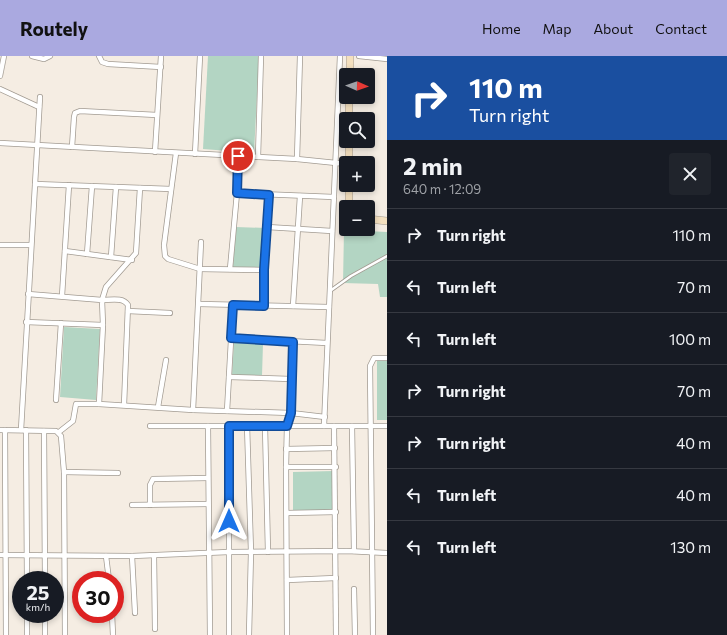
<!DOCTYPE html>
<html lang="en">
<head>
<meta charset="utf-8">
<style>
  :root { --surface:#171b24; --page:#20242c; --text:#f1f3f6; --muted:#9ea1a6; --line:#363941; --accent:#aaa9e0 }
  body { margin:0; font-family:Commissioner,sans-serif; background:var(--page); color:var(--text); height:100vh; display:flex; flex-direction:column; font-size:15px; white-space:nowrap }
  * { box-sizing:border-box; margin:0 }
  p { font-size:13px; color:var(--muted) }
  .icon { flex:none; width:22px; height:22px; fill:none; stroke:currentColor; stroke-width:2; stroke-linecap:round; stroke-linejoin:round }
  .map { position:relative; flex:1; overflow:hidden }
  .details { display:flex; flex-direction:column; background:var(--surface); width:340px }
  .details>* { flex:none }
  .top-card { background:#1a4fa0; color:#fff; overflow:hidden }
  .needle { width:26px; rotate:92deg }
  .controls { position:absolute; left:339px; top:12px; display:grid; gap:8px }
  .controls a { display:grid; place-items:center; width:36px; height:36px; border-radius:4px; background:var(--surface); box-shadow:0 2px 6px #0003; font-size:20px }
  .speed { position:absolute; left:12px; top:515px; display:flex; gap:8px; font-size:20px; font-weight:700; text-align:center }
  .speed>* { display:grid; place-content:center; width:52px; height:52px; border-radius:50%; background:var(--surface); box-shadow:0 2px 6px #0003; line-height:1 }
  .speed small { font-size:10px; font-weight:400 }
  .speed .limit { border:6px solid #d22; background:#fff; color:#111 }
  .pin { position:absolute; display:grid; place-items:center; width:34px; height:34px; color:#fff; margin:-17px; border:2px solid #fff; border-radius:50%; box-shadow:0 1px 4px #0007 }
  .me { position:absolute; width:44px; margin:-22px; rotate:0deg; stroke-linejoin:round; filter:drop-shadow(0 0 3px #0008) }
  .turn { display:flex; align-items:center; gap:14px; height:84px; padding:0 16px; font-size:18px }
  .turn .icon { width:52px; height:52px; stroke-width:2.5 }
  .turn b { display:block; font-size:28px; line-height:34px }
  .round { display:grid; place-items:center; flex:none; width:42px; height:42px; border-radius:4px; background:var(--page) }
  .summary { display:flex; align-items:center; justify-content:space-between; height:68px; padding:0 16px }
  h1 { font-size:24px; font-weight:700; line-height:30px }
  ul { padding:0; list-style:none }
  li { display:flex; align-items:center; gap:12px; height:52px; padding:0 16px; border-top:1px solid var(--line) }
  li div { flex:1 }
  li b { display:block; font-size:15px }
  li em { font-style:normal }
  header { display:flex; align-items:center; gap:24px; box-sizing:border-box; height:56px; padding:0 20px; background:var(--accent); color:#111 }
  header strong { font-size:19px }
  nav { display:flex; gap:22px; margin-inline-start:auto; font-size:14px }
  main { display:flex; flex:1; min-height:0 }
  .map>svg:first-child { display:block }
  .green { fill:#b3d5c3 }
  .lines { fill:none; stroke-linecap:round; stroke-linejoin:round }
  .lane-casing { stroke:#a29b92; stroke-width:4 }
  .street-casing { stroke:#a29b92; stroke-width:6 }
  .secondary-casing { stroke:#a29b92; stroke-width:8 }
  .lane { stroke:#fff; stroke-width:2.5 }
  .street { stroke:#fff; stroke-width:4.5 }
  .secondary { stroke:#f4e0bf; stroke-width:7 }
  .route-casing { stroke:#114b97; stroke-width:10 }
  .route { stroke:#1a73e8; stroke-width:7 }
</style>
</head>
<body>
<header>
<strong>Routely</strong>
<nav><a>Home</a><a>Map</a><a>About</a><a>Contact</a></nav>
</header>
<main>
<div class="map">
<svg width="387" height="579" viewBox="0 0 387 579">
  <rect width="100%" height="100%" fill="#f5ede3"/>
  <g class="green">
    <polygon points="208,0 259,0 254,97 203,93"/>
    <polygon points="236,171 266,172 262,212 233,211"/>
    <polygon points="344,174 387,176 387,241 380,241 378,228 343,227"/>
    <polygon points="64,271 100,273 96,344 60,341"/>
    <polygon points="234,285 263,287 262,319 232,319"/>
    <rect x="377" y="304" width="10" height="60"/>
    <polygon points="334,415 334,454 293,454 293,416"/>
  </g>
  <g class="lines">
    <defs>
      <polyline id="lane" points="330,235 351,220 387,200"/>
      <g id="street">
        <polyline points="32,0 44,3 50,0"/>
        <polyline points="99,0 102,6 108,8 161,11"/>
        <polyline points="359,0 387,3"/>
        <polyline points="0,20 4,0"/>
        <polyline points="0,33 39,51"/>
        <polyline points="0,87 297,103 346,108"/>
        <polyline points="72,91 74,61 75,57 80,55 157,59"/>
        <polyline points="155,96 161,0"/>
        <polyline points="176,97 164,189 165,200 168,203 200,213 264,214"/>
        <polyline points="195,98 200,0"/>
        <polyline points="258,101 261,0"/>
        <polyline points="297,103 300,0"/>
        <polyline points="35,128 171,133"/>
        <polyline points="237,137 334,141"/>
        <polyline points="267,171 332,175"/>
        <polyline points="201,186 193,354 291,357 325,361"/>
        <polyline points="0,189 31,189"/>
        <polyline points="65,195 132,204"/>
        <polyline points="87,198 92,130"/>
        <polyline points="111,201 116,131"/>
        <polyline points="230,213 237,137 238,100"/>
        <polyline points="28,238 102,244 103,269 99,348 193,354"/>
        <polyline points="62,240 69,129"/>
        <polyline points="199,248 329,251"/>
        <polyline points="264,250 264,214 269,139"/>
        <polyline points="293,250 300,140"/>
        <polyline points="128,255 170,257"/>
        <polyline points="26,266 103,269"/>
        <polyline points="231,282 327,287"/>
        <polyline points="229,321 291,323"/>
        <polyline points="56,344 61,267"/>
        <path d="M124 349 128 249C123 241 111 244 102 244L106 231 136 197 140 132"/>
        <polyline points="158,351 166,304"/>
        <polyline points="227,355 233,249"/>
        <polyline points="247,369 251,496 249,579"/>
        <polyline points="150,370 387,370"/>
        <polyline points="208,370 210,579"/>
        <polyline points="265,370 268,496"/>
        <polyline points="324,370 340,0"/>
        <polyline points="334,370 336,579"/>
        <polyline points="352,370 354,495"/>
        <polyline points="0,374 56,375 61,380 64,416 65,579"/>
        <polyline points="5,374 6,579"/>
        <polyline points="21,374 40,41"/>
        <polyline points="26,374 27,524"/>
        <polyline points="44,375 45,524"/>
        <polyline points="59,376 73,365 76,348 99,348"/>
        <polyline points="286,393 335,392"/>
        <polyline points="286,411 287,370 291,357 293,286"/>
        <polyline points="64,416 118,417"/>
        <polyline points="132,449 208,448"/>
        <polyline points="150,449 150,429 153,423 208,422"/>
        <polyline points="287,457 336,456"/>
        <polyline points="0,499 132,500 229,496 347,495 387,497"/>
        <polyline points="106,500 109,524"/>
        <polyline points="132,500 135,557"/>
        <polyline points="154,500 155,573"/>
        <polyline points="287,524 336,522"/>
        <polyline points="354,533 355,579"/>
        <polyline points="112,558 113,579"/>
        <polyline points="27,579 27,558"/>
        <polyline points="45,579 45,558"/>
        <polyline points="229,579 229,369"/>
        <polyline points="287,579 286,411 336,411"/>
        <polyline points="373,579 370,310 374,302 387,302"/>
      </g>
      <g id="secondary">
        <polyline points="350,19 350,0"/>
        <polyline points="349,63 349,41"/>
        <polyline points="349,107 349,85"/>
        <polyline points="349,151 349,129"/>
        <polyline points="368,163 387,165"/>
      </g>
    </defs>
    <use href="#lane" class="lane-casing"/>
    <use href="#street" class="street-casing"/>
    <use href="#secondary" class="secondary-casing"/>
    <use href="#lane" class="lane"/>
    <use href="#street" class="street"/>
    <use href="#secondary" class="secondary"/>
  </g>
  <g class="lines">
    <defs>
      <polyline id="route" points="229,465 229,370 287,370 291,357 293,286 231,282 233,249 264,250 264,214 269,139 237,137 238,100"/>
    </defs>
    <use href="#route" class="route-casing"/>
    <use href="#route" class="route"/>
  </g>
</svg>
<div class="controls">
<a><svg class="needle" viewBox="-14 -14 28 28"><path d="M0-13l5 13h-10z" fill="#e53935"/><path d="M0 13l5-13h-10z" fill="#9ea1a6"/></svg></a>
<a><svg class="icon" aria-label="search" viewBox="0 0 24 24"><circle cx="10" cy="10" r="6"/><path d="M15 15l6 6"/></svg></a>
<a>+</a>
<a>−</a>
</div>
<div class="speed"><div>25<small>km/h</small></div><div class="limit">30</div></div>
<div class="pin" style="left:238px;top:100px;background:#d93025"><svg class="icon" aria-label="arrive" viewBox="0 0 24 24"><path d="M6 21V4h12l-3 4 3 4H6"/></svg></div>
<svg class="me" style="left:229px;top:465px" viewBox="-20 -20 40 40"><path d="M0-17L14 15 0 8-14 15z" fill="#1a73e8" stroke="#fff" stroke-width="4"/></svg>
</div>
<section class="details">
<div class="top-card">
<div class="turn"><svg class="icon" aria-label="right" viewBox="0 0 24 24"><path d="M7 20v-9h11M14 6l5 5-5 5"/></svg><div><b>110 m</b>Turn right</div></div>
</div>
<div class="summary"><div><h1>2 min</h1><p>640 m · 12:09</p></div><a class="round"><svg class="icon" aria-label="close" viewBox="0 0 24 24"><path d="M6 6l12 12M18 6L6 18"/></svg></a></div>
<ul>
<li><svg class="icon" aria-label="right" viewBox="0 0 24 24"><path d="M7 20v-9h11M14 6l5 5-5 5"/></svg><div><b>Turn right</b></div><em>110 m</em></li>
<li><svg class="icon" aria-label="left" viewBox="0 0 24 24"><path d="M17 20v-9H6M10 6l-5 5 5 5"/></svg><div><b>Turn left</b></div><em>70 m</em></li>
<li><svg class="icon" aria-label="left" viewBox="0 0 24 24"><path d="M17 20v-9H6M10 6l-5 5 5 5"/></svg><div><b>Turn left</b></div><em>100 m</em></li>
<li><svg class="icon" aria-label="right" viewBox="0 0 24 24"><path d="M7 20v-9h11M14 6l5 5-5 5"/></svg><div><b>Turn right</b></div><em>70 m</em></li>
<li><svg class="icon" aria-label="right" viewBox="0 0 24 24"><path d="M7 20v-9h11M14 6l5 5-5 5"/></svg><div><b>Turn right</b></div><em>40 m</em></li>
<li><svg class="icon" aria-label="left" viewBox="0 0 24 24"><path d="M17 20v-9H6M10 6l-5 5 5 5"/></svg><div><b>Turn left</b></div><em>40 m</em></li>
<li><svg class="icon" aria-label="left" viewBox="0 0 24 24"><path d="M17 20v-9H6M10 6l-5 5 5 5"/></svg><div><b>Turn left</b></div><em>130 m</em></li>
</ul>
</section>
</main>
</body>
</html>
